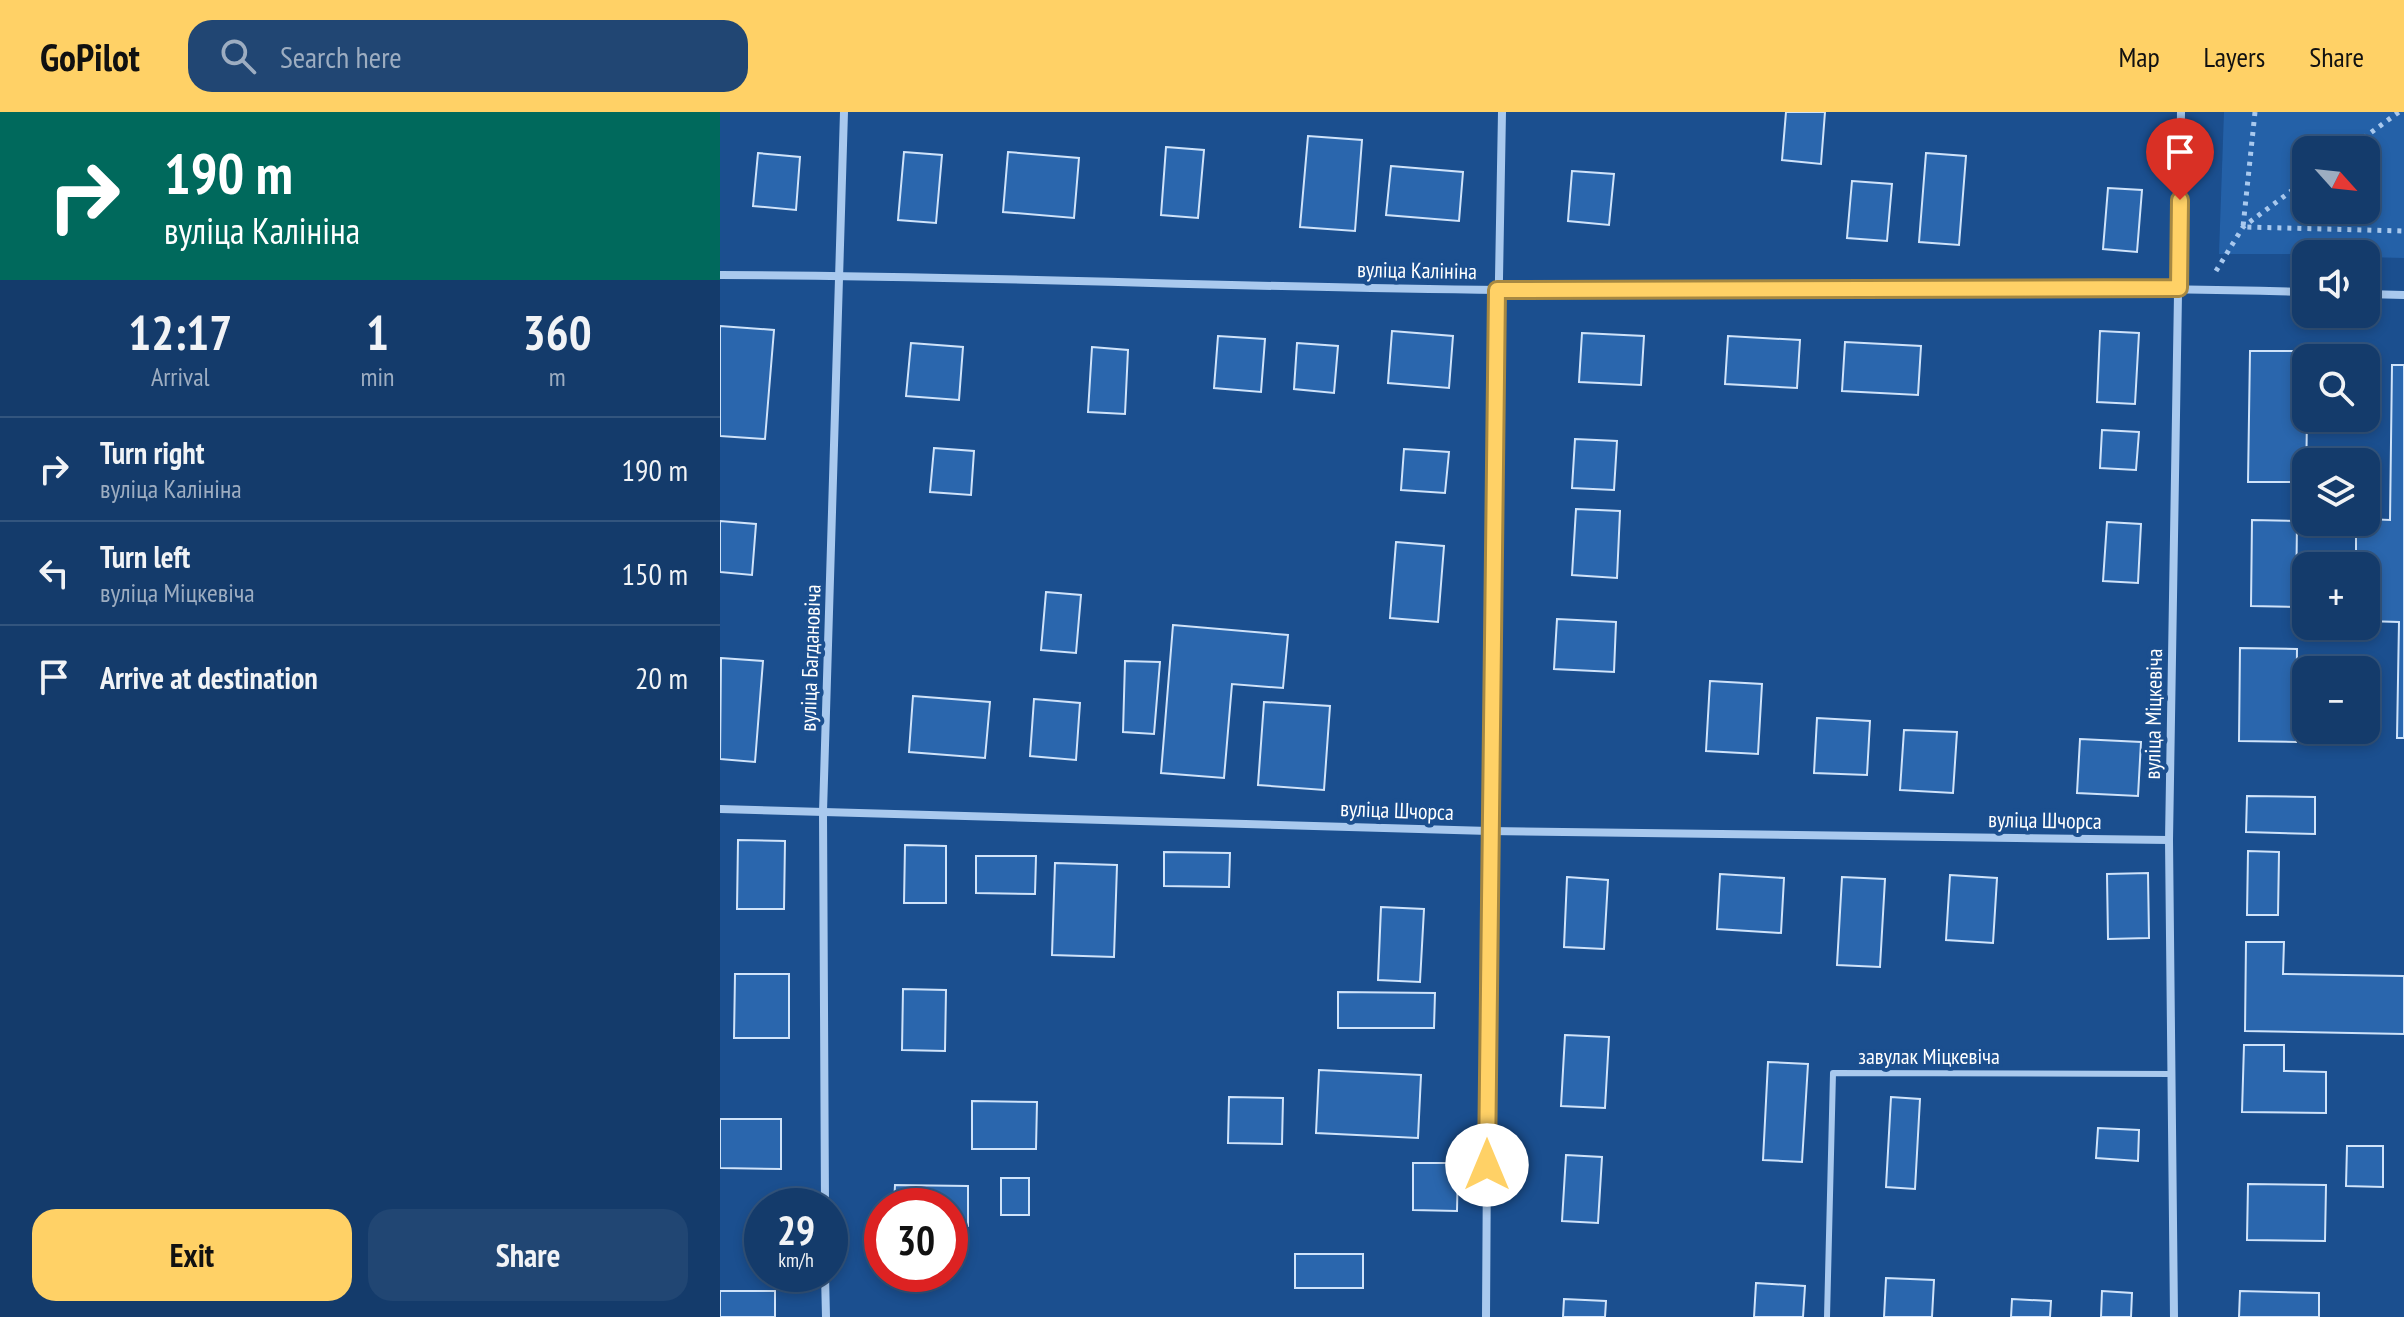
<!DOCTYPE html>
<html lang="en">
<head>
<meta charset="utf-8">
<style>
  :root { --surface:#143b6b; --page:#214673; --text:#f1f3f6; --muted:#9dadc1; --line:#33557e; --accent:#ffd166 }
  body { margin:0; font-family:"PT Sans Narrow",sans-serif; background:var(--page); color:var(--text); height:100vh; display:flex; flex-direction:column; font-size:30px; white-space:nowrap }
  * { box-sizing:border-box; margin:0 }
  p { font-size:26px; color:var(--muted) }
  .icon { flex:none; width:44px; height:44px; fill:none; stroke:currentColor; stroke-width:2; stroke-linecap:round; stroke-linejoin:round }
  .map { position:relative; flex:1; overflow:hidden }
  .sheet { display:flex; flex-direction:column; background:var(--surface); width:720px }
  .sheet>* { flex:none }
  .guide { background:#00695c; color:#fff; overflow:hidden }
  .needle { width:52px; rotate:117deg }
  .tools { position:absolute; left:1572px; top:24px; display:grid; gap:16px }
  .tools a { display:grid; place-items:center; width:88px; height:88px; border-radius:16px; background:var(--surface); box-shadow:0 4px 12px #0003,0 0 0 2px var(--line); font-size:40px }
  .speed { position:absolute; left:24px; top:1076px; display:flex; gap:16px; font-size:40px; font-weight:700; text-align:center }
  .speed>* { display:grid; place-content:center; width:104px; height:104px; border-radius:50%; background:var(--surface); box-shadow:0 4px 12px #0003,0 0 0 2px var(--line); line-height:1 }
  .speed small { font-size:20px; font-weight:400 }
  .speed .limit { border:12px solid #d22; background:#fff; color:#111 }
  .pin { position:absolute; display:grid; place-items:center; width:68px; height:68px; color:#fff; margin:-82px -34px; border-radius:50% 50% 50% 0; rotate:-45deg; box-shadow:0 0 8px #0007 }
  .pin .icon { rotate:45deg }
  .me { position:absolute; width:88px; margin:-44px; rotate:0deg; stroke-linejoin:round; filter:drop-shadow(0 0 6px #0008) }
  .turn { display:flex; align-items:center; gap:28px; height:168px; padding:0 32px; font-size:36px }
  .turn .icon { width:104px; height:104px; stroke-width:2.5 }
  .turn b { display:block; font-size:56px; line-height:68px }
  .eta { display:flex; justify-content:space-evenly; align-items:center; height:136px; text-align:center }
  .eta b { font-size:48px; font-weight:700; line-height:56px }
  .action { display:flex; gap:16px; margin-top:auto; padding:16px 32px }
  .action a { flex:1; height:92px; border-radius:24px; background:var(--accent); color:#111; font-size:32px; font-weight:700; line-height:92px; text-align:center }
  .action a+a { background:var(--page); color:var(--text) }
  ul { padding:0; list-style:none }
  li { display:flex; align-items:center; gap:24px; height:104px; padding:0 32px; border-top:2px solid var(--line) }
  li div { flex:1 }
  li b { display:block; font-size:30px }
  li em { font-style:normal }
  header { display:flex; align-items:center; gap:48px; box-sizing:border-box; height:112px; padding:0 40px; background:var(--accent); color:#111 }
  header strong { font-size:38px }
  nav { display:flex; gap:44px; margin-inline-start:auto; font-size:28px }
  .search { width:560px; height:72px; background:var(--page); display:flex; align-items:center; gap:20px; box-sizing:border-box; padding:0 28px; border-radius:24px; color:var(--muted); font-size:30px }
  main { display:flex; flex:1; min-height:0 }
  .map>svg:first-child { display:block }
  .green { fill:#2461a8; fill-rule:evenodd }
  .building { fill:#2a66ad; stroke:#cfe3fa; stroke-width:2 }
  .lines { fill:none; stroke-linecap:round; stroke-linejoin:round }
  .path { stroke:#a9c9ee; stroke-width:5; stroke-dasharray:4 6; stroke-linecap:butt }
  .service { stroke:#a9c9ee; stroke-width:6 }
  .minor { stroke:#a9c9ee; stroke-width:8 }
  .route-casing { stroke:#a68842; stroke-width:20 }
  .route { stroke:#ffd166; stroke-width:14 }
  .labels { text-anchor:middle; stroke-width:8; stroke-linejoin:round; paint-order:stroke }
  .street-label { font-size:22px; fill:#fff; stroke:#1b4f8f }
</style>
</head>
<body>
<header>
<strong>GoPilot</strong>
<div class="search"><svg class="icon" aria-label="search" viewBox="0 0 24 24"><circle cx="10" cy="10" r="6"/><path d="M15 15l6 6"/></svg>Search here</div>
<nav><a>Map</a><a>Layers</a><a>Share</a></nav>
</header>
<main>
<section class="sheet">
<div class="guide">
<div class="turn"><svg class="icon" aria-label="right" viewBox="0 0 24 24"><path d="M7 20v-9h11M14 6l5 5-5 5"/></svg><div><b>190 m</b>вуліца Калініна</div></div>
</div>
<div class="eta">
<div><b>12:17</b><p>Arrival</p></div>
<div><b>1</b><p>min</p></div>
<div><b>360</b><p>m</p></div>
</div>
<ul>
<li><svg class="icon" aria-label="right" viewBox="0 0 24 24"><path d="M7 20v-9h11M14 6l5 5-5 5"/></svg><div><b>Turn right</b><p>вуліца Калініна</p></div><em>190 m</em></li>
<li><svg class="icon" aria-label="left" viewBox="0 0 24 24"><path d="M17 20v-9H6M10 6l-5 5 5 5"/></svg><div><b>Turn left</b><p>вуліца Міцкевіча</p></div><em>150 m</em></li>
<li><svg class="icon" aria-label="arrive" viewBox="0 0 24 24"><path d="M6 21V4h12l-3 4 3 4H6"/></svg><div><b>Arrive at destination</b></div><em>20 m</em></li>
</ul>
<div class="action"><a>Exit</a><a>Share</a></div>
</section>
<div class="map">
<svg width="1684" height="1205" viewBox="0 0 1684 1205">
  <rect width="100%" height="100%" fill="#1b4f8f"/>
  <path class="green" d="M1504 0H1684V146L1646 145V142H1499ZM1586 38H1646V98H1586Z"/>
  <g class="building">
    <polygon points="1066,0 1105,0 1101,52 1062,48"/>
    <polygon points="588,24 642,28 635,119 580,115"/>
    <polygon points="446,35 484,38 478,106 441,103"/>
    <polygon points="184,40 222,43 216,111 178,108"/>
    <polygon points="288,40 359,46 354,106 283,100"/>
    <polygon points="38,41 80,45 76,98 33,94"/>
    <polygon points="1206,41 1246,44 1239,133 1199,130"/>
    <polygon points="671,54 743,60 739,109 666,103"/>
    <polygon points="852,59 894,62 889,113 848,109"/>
    <polygon points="1132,69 1172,72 1167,129 1127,126"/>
    <polygon points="1388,76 1422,78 1417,140 1383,137"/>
    <polygon points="0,214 54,218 45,327 0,324"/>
    <polygon points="672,219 733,224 729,276 668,271"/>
    <polygon points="1380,219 1419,221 1415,292 1377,290"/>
    <polygon points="862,221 924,224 921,273 859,270"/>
    <polygon points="498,224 545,227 541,280 494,276"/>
    <polygon points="1008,224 1080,228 1077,276 1005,272"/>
    <polygon points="1125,230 1201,234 1198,283 1122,279"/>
    <polygon points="191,231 243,235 239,288 186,284"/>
    <polygon points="577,231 618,234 614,281 574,277"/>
    <polygon points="372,235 408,238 405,302 368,300"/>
    <polygon points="1530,239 1588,239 1586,370 1528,370"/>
    <polygon points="1672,253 1684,253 1684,626 1677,626 1679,510 1646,509 1646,454 1636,454 1636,410 1646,410 1646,407 1670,408"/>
    <polygon points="1382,318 1419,320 1416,358 1380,356"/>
    <polygon points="855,327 897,329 894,378 852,376"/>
    <polygon points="214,336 254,339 251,383 210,380"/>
    <polygon points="684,337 729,340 725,381 681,378"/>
    <polygon points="856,397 900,399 897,466 852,463"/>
    <polygon points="1532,408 1577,409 1576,495 1531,494"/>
    <polygon points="0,409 36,412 32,463 0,460"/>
    <polygon points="1387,410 1421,412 1418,471 1383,469"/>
    <polygon points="676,430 724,434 718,510 670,506"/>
    <polygon points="326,480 361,483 356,541 321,538"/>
    <polygon points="837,507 896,510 894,560 834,557"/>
    <polygon points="453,513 568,523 563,576 512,572 504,666 441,661"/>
    <polygon points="1520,536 1577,537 1576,630 1519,629"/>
    <polygon points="1,546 43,549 35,650 0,647"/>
    <polygon points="405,549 440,550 434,622 403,620"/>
    <polygon points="990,569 1042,572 1038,642 986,639"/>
    <polygon points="193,584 270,590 265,646 189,640"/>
    <polygon points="314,587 360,591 356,648 310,644"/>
    <polygon points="544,590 610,594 604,678 538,673"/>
    <polygon points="1097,606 1150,609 1147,663 1094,661"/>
    <polygon points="1184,618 1237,620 1233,681 1180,678"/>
    <polygon points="1360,627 1421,630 1418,684 1357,681"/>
    <polygon points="1527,684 1595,685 1595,722 1526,720"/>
    <polygon points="18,728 65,729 64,797 17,797"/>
    <polygon points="185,733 226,734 226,791 184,791"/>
    <polygon points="1528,739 1559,740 1558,803 1527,803"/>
    <polygon points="444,740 510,741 509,775 444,774"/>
    <polygon points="256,744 316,744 315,782 256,781"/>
    <polygon points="335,751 397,753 394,845 332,843"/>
    <polygon points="1428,761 1429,826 1388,827 1387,762"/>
    <polygon points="1000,762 1064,766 1061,821 997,817"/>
    <polygon points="1230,763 1277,766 1273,831 1226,828"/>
    <polygon points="847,765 888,768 884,837 844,835"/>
    <polygon points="1122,765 1165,767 1160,855 1117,853"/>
    <polygon points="661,795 704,797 700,870 658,868"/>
    <polygon points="1526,830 1564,830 1563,862 1684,864 1684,922 1525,919"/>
    <polygon points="15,862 69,862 69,926 14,926"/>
    <polygon points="183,877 226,878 225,939 182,938"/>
    <polygon points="618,880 715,881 714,916 618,916"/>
    <polygon points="845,923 889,925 885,996 841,994"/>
    <polygon points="1524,933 1564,933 1564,959 1606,960 1606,1001 1522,1000"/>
    <polygon points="1048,950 1088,952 1082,1050 1043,1048"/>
    <polygon points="599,958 701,963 698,1026 596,1021"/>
    <polygon points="509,985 563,986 562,1032 508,1031"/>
    <polygon points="1171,985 1200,987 1195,1077 1166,1075"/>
    <polygon points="252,989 317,990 316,1037 252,1037"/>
    <polygon points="0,1007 61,1007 61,1057 0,1056"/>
    <polygon points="1378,1016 1419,1018 1418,1049 1376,1046"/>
    <polygon points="1627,1034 1663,1034 1663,1075 1626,1074"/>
    <polygon points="846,1043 882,1045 878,1111 842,1109"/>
    <polygon points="693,1051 738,1051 737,1099 693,1098"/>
    <rect x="281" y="1066" width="28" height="37"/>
    <polygon points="1528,1072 1606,1073 1605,1129 1527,1128"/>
    <polygon points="175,1073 248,1074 248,1114 230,1113 230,1094 174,1094"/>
    <rect x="575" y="1142" width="68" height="34"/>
    <polygon points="1166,1166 1214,1168 1212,1205 1164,1205"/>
    <polygon points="1036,1171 1085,1174 1083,1205 1034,1205"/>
    <rect x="0" y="1179" width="55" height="26"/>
    <polygon points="1382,1179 1412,1181 1411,1205 1381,1205"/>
    <polygon points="1520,1179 1599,1181 1599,1205 1519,1205"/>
    <polygon points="844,1187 886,1189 885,1205 843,1205"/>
    <polygon points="1292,1187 1331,1189 1330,1205 1291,1205"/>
  </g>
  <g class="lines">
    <g class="path">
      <polyline points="1535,0 1523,115 1684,119"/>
      <polyline points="1627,38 1679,0"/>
      <polyline points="1496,159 1523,115 1586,68"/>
    </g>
    <polyline class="service" points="1107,1205 1113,961 1452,962"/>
    <g class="minor">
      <path d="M0 163C260 163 521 176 781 178 1049 179 1318 172 1586 180"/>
      <polyline points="1646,182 1684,183"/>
      <polyline points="0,697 769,719 1449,728"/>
      <polyline points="105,1094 103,700 124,0"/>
      <polyline points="105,1162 106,1205"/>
      <polyline points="766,1205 769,719 782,0"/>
      <polyline points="1454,1205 1449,728 1461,0"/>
    </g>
  </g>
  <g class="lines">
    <defs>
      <polyline id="route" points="767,1053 777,178 1459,176 1460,88"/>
    </defs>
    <use href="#route" class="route-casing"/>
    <use href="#route" class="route"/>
  </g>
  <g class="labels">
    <g class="street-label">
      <text transform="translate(697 158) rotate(1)" y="8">вуліца Калініна</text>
      <text transform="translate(90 546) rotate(-88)" y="8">вуліца Багдановіча</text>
      <text transform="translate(1433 602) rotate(-89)" y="8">вуліца Міцкевіча</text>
      <text transform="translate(677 698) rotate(2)" y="8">вуліца Шчорса</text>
      <text transform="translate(1325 708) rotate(1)" y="8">вуліца Шчорса</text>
      <text x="1209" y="952">завулак Міцкевіча</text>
    </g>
  </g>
</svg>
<div class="tools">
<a><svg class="needle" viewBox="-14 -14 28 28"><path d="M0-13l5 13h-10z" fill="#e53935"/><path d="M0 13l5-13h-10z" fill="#9dadc1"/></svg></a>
<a><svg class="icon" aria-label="sound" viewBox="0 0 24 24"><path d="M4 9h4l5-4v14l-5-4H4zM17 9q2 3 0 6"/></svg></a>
<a><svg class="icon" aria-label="search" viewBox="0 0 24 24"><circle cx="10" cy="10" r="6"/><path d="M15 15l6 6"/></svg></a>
<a><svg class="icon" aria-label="layers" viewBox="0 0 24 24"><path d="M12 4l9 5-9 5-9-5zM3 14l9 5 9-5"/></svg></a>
<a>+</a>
<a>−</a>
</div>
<div class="speed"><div>29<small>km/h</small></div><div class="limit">30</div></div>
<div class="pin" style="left:1460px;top:88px;background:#d93025"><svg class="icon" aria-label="arrive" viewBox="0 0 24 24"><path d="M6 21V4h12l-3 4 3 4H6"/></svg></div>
<svg class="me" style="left:767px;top:1053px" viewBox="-20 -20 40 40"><circle r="19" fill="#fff"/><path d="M0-13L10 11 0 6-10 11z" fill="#ffd166"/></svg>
</div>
</main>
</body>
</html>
